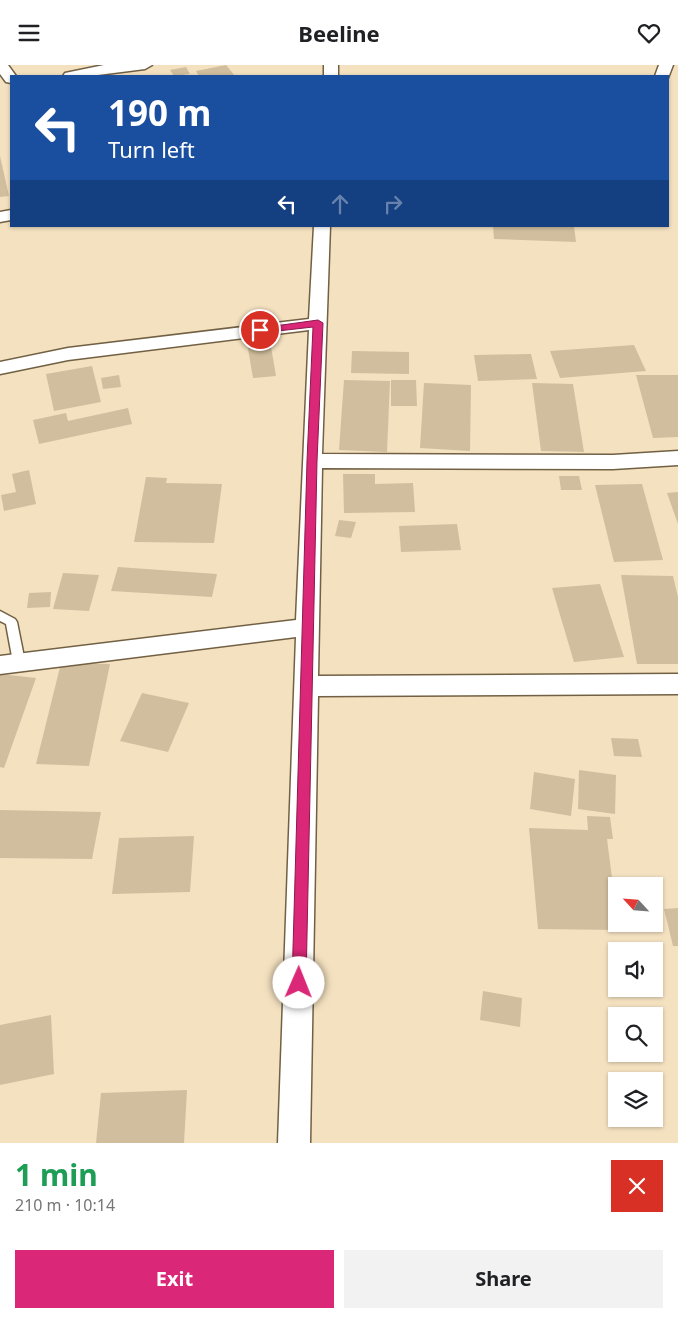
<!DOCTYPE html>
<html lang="en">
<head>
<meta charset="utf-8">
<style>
  :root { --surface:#fff; --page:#f2f2f2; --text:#202124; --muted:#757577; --accent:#db2777 }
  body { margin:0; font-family:"Noto Sans",sans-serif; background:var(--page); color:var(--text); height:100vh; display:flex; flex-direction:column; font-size:19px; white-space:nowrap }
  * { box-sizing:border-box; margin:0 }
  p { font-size:16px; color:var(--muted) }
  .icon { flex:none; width:28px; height:28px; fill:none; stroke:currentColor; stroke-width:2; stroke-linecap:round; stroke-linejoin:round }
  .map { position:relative; height:1078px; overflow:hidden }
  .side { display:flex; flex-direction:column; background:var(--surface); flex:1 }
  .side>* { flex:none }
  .guide { position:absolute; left:10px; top:10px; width:659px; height:152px; border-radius:0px; box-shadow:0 1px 4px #0004; background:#1a4fa0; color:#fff; overflow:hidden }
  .needle { width:32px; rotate:296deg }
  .tools { position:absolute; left:608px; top:812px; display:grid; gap:10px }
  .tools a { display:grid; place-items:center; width:55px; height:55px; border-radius:0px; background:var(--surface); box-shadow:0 1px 4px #0004; font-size:25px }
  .pin { position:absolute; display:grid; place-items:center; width:42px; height:42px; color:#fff; margin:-21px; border:2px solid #fff; border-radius:50%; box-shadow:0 1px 5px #0007 }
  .me { position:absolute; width:55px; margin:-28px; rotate:1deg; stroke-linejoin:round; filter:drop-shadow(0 0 4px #0008) }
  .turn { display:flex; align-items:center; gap:18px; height:105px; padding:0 15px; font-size:22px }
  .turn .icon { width:65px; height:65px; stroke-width:2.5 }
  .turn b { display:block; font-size:35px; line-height:42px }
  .lanes { display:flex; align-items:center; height:48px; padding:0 15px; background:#0003; justify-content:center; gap:25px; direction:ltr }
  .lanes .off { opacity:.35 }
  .round { display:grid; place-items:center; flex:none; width:52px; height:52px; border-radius:0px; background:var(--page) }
  .summary { display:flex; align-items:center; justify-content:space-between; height:85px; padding:0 15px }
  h1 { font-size:30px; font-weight:700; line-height:38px; color:#1e9e55 }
  .action { display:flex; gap:10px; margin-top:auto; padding:10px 15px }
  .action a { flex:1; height:58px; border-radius:0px; background:var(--accent); color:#fff; font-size:20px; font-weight:700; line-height:58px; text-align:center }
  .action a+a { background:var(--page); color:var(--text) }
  header { display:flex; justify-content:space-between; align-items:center; height:65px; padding:0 15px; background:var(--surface); font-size:22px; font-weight:700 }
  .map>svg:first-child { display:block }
  .building { fill:#d1be9e }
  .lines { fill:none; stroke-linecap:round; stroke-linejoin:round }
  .lane-casing { stroke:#716043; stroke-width:3 }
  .street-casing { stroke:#716043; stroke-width:3 }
  .lane { fill:#fff; fill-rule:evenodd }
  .street { fill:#fff; fill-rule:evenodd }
  .route { fill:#db2777; stroke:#8e194d }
</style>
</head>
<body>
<header><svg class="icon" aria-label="menu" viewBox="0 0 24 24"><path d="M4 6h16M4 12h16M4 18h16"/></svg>Beeline<svg class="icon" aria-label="heart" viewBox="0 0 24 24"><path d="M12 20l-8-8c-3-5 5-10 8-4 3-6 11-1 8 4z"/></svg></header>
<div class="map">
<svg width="678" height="1078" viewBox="0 0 678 1078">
  <rect width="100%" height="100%" fill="#f4e1c0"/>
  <g class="building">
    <polygon points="226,0 235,11 199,11 196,6"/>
    <polygon points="186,2 190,9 174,11 170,5"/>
    <polygon points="0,91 9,131 0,132"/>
    <polygon points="493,161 574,161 576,177 494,174"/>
    <polygon points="270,276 276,311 253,313 247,278"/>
    <polygon points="634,280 646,306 560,313 550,286"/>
    <polygon points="352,286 409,287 409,309 351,308"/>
    <polygon points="531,289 537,314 478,316 474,290"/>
    <polygon points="92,301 101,337 54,346 46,309"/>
    <polygon points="119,310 121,322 103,324 101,313"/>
    <polygon points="636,310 678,310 678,372 653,373"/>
    <polygon points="344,315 390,316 387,387 339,385"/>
    <polygon points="391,315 416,315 417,341 391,341"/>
    <polygon points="424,318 471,320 470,386 420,383"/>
    <polygon points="532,318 573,319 584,387 541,386"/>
    <polygon points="128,343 132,359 39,379 33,355 66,348 68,356"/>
    <polygon points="29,405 36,439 4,446 1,430 16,427 12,409"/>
    <polygon points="343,409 375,409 375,419 413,418 415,447 344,448"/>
    <polygon points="559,411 579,411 582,425 561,425"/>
    <polygon points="146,412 167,413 166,418 222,419 214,478 134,477"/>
    <polygon points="642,419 663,495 614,497 595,420"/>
    <polygon points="678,427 678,459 667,428"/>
    <polygon points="339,455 356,457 351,473 335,471"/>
    <polygon points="457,459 461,485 401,487 399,461"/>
    <polygon points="118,502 217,509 212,532 111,526"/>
    <polygon points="63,508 99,510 89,546 53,544"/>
    <polygon points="621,510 673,511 678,532 678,599 637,599"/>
    <polygon points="600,519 624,592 574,597 552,523"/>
    <polygon points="51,527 50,542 27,543 29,528"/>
    <polygon points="61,598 110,599 89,701 36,699"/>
    <polygon points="0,609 36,613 4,703 0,702"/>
    <polygon points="142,628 189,638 168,687 120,676"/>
    <polygon points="611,673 638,674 642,692 614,691"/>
    <polygon points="579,705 616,710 615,749 578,744"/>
    <polygon points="534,707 575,714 571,751 530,744"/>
    <polygon points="0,745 101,747 92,794 0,793"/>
    <polygon points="587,751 610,752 613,774 607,774 616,844 616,859 618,859 619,865 538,864 529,763 588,765"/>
    <polygon points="194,771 190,827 112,829 119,773"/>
    <polygon points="678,843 678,881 673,881 664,844"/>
    <polygon points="483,926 522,933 520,962 480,955"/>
    <polygon points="51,950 54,1009 0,1020 0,960"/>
    <polygon points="187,1025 184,1078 96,1078 101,1028"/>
  </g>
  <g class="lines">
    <defs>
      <polygon id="lane" points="0,546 15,554 17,557 25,597 23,600 15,600 13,597 6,559 0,556"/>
      <g id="street">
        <polygon points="0,0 8,0 16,11 11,11 11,18 6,17 0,9"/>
        <polygon points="104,0 152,0 145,4 90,11 63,11 65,8"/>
        <rect x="324" y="0" width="14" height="11"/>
        <polygon points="659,0 673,0 668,13 668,11 655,11"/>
        <polygon points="11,145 11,155 0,157 0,147"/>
        <polygon points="314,161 330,161 322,389 613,390 678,386 678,400 613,404 322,403 318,611 678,609 678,629 318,631 310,1078 278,1078 296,572 0,609 0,591 296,555 309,265 68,295 0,309 0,297 68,283 309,254"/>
      </g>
    </defs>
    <use href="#lane" class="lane-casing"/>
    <use href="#street" class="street-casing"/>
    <use href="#lane" class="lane"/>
    <use href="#street" class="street"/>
  </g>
  <polygon class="route" points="318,255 323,258 317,396 306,918 304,923 299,925 294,923 292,918 307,396 313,262 260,268 256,265 260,263"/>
</svg>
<div class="tools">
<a><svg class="needle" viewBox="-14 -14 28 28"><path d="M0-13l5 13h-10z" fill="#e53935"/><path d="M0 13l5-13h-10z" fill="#757577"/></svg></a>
<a><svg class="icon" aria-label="sound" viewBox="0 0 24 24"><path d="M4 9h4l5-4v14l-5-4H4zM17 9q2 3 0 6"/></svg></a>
<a><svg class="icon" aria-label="search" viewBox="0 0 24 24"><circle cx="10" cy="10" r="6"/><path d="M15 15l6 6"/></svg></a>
<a><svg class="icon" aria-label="layers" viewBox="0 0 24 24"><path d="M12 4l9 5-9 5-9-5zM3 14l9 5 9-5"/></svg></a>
</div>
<div class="pin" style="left:260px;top:265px;background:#d93025"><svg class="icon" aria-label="arrive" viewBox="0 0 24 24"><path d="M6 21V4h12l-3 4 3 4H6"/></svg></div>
<svg class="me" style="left:299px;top:918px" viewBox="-20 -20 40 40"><circle r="19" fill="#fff"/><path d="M0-13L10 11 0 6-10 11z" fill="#db2777"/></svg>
<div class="guide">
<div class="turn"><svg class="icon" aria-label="left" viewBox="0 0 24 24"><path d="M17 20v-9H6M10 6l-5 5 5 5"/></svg><div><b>190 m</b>Turn left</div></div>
<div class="lanes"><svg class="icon" aria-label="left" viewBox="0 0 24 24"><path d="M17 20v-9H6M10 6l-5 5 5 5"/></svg><svg class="icon off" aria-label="ahead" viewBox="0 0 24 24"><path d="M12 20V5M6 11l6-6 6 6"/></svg><svg class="icon off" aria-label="right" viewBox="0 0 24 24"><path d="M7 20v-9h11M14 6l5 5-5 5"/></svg></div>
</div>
</div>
<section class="side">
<div class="summary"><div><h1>1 min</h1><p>210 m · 10:14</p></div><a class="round" style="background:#d93025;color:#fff"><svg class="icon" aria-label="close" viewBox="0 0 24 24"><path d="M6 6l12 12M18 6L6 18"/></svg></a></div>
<div class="action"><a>Exit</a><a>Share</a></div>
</section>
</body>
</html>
